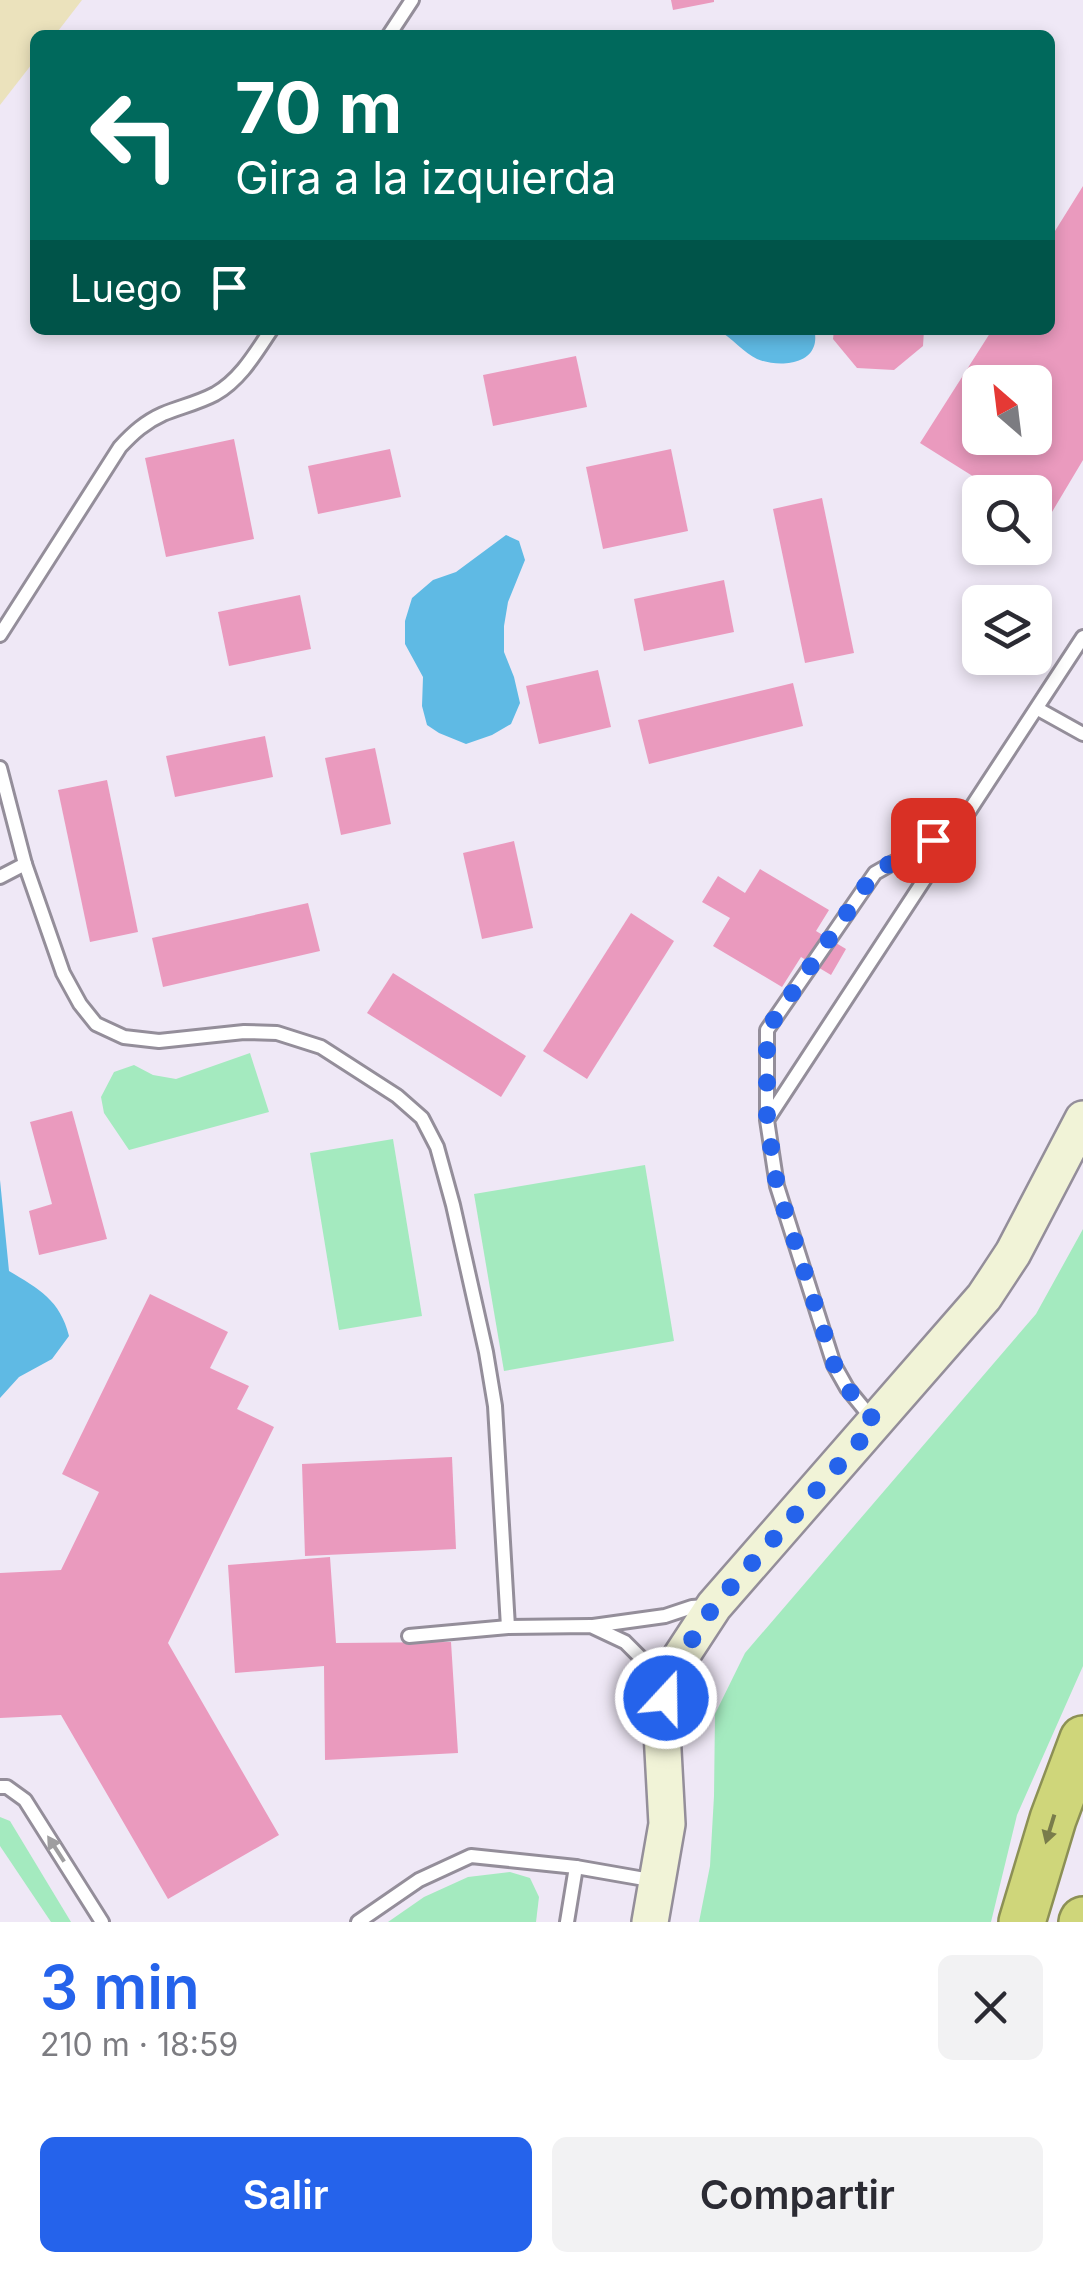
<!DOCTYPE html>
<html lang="es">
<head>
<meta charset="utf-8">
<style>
  :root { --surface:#fff; --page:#f2f2f3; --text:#2b2b33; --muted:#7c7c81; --accent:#2563eb }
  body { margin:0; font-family:Inter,sans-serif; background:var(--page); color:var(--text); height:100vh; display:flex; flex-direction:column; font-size:38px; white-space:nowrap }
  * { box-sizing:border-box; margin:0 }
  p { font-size:32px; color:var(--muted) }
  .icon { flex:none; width:55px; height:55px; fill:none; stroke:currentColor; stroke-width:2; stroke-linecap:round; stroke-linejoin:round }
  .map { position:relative; height:1922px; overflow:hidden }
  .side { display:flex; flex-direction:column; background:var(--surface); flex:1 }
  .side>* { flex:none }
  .banner { position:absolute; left:30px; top:30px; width:1025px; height:305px; border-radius:15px; box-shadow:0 5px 15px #0003; background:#00695c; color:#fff; overflow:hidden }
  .needle { width:65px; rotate:332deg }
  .controls { position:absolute; left:962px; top:365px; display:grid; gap:20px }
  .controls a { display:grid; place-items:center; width:90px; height:90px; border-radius:15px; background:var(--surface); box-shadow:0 5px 15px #0003; font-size:50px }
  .pin { position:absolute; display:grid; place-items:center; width:85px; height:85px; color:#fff; margin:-42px; border-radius:20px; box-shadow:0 5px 15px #0006 }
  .me { position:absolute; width:110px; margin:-55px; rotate:21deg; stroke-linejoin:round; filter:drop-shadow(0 0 8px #0008) }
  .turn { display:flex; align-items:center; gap:35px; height:210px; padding:0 40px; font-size:45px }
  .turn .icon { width:130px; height:130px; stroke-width:2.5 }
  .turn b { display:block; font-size:70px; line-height:85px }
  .then { display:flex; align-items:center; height:95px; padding:0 40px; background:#0003; gap:20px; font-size:38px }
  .round { display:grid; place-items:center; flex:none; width:105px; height:105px; border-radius:15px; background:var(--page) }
  .summary { display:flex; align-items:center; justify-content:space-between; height:170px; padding:0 40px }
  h1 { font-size:60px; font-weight:600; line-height:75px; color:var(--accent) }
  .action { display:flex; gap:20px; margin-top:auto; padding:20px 40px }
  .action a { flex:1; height:115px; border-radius:15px; background:var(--accent); color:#fff; font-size:40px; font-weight:600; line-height:115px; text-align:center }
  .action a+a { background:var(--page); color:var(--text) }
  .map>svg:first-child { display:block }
  .green { fill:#a4eabf }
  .sand { fill:#ebe2bc }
  .water { fill:#5fbae4 }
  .building { fill:#ea9abe; fill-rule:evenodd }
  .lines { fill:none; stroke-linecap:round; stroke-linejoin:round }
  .lane-casing { stroke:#948e9a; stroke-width:18 }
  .secondary-casing { stroke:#948e9a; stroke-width:40 }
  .highway-casing { stroke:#8c9055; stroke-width:50 }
  .lane { stroke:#fff; stroke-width:12 }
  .secondary { stroke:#f1f3d7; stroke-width:35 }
  .highway { stroke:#cfd67a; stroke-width:45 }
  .oneway { fill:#797c4b }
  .oneway2 { fill:#9f9ea0 }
  .route { stroke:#2563eb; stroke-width:18; stroke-dasharray:0 32.4 }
</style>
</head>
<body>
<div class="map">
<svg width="1083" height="1922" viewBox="0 0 1083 1922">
  <rect width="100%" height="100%" fill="#efe8f6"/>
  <g class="green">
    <polygon points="250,1053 269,1112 129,1150 104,1113 101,1097 114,1072 134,1065 153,1075 176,1079"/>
    <polygon points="393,1139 422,1316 339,1330 310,1153"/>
    <polygon points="645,1165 674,1341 504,1371 474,1194"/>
    <polygon points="1083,1229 1083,1666 1017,1815 991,1922 699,1922 710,1866 714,1796 715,1714 745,1653 1036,1314"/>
    <polygon points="0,1817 10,1821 71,1922 51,1922 0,1846"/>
    <polygon points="510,1872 530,1878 539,1897 536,1922 388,1922 424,1897 468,1877"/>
  </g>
  <polygon class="sand" points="0,0 82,0 55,35 35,35 35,60 0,105"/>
  <g class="water">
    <path d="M718 330H815C815 335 816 341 814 346 807 367 773 366 757 359 744 353 732 338 718 330Z"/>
    <polygon points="506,535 519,541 525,560 508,602 504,626 504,652 514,677 520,703 511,724 492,735 466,744 439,733 427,725 422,706 423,677 405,644 405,621 412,598 433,580 456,572"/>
    <path d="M0 1180 9 1271C39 1289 60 1300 69 1336L52 1359 19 1377 0 1398Z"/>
  </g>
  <g class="building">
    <polygon points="671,0 714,0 714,2 673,10"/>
    <path d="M1083 186V460L1046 522 1035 516V492H998L920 443 992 330H1050V239ZM980 382H1035V438H980Z"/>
    <polygon points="834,330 924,330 923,346 894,370 857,368 833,339"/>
    <polygon points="576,356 587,407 493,426 483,375"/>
    <polygon points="234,439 254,539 166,557 145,458"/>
    <polygon points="390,449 401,497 318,514 308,466"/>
    <polygon points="671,449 688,531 603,549 586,467"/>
    <polygon points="822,498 854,653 805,663 773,509"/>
    <polygon points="724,580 734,632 644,651 634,599"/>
    <polygon points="300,595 311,649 229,666 218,612"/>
    <polygon points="598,670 611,727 539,744 526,686"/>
    <polygon points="793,683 803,726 649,764 638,720"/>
    <polygon points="265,736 273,777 175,797 166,756"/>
    <polygon points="375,748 391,824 341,835 325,758"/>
    <polygon points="107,780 138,932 90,942 58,790"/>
    <polygon points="514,841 533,928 482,939 463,853"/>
    <polygon points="760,869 829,910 816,931 846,949 831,975 801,957 782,987 713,946 730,918 702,902 718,876 745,893"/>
    <polygon points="308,903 320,951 163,987 152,938"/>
    <polygon points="631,913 674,941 587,1079 543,1051"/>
    <polygon points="393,973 526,1056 501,1097 367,1013"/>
    <polygon points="72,1111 107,1239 39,1255 29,1211 52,1204 30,1122"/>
    <polygon points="150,1294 228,1332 210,1368 249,1386 237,1409 274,1427 168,1643 279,1835 168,1899 61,1715 0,1718 0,1573 61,1570 99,1492 62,1474"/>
    <polygon points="452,1457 456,1549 305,1556 302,1464"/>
    <polygon points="330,1557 336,1643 451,1642 458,1753 325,1760 324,1666 235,1673 228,1565"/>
  </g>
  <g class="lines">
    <defs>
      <g id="lane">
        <polyline points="389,35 412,0"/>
        <path d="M0 635 120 447C133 433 145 422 163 414 180 407 198 403 215 394 240 380 255 354 271 330"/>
        <polyline points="1038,709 1083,734"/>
        <polyline points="0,768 25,864 63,973 80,1004 96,1024 124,1037 159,1041 244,1032 277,1033 321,1047 397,1096 422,1118 437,1147 453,1205 486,1352 495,1406 508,1627"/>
        <polyline points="0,877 25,864"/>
        <polyline points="767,1117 767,1030 875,873 960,825"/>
        <polyline points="874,1421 847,1388 834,1365 777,1186 767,1120 1083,637"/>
        <polyline points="593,1626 665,1616 692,1607 706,1606"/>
        <polyline points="409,1636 508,1627 591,1626 625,1642 657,1674 662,1686"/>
        <polyline points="0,1787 7,1787 25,1800 102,1922"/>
        <polyline points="358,1922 419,1880 471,1856 576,1867 656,1881"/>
        <polyline points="567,1922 576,1867"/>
      </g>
      <polyline id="secondary" points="650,1922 667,1824 662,1732 666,1698 680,1658 714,1606 984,1297 1013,1253 1083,1119"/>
      <g id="highway">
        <polyline points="1022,1922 1053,1819 1083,1739"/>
        <polyline points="1082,1922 1083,1920"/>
      </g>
    </defs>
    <use href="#lane" class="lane-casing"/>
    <use href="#secondary" class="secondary-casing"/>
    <use href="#highway" class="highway-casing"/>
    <use href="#lane" class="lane"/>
    <use href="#secondary" class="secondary"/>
    <use href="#highway" class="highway"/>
  </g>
  <defs><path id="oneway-solid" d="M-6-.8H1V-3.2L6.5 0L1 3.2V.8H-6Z" transform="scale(2.5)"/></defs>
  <use class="oneway" href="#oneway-solid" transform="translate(1050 1829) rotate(107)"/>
  <use class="oneway2" href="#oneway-solid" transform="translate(56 1849) rotate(-123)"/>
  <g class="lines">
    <polyline class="route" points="666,1698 680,1658 714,1606 876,1423 847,1388 834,1364 777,1186 767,1120 767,1030 875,872 933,840"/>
  </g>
</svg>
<div class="controls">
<a><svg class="needle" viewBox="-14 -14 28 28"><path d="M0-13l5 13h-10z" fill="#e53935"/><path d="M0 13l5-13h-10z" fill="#7c7c81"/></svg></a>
<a><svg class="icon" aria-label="search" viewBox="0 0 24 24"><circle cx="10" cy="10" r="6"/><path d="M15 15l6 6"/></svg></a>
<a><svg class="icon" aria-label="layers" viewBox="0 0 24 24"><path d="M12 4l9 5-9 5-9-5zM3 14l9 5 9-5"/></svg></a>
</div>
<div class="pin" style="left:933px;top:840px;background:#d93025"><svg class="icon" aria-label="arrive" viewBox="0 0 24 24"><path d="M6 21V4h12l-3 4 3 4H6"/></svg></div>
<svg class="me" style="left:666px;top:1698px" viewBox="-20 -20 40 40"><circle r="17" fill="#2563eb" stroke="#fff" stroke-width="3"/><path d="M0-11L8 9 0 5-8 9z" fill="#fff"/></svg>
<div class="banner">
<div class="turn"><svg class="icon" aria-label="left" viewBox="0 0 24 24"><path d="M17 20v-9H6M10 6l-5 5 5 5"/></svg><div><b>70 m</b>Gira a la izquierda</div></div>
<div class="then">Luego<svg class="icon" aria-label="arrive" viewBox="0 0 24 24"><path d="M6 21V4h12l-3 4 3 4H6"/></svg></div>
</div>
</div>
<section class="side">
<div class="summary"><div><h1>3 min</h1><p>210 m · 18:59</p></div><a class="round"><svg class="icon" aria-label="close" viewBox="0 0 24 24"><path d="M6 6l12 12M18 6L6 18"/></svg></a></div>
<div class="action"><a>Salir</a><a>Compartir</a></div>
</section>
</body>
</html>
